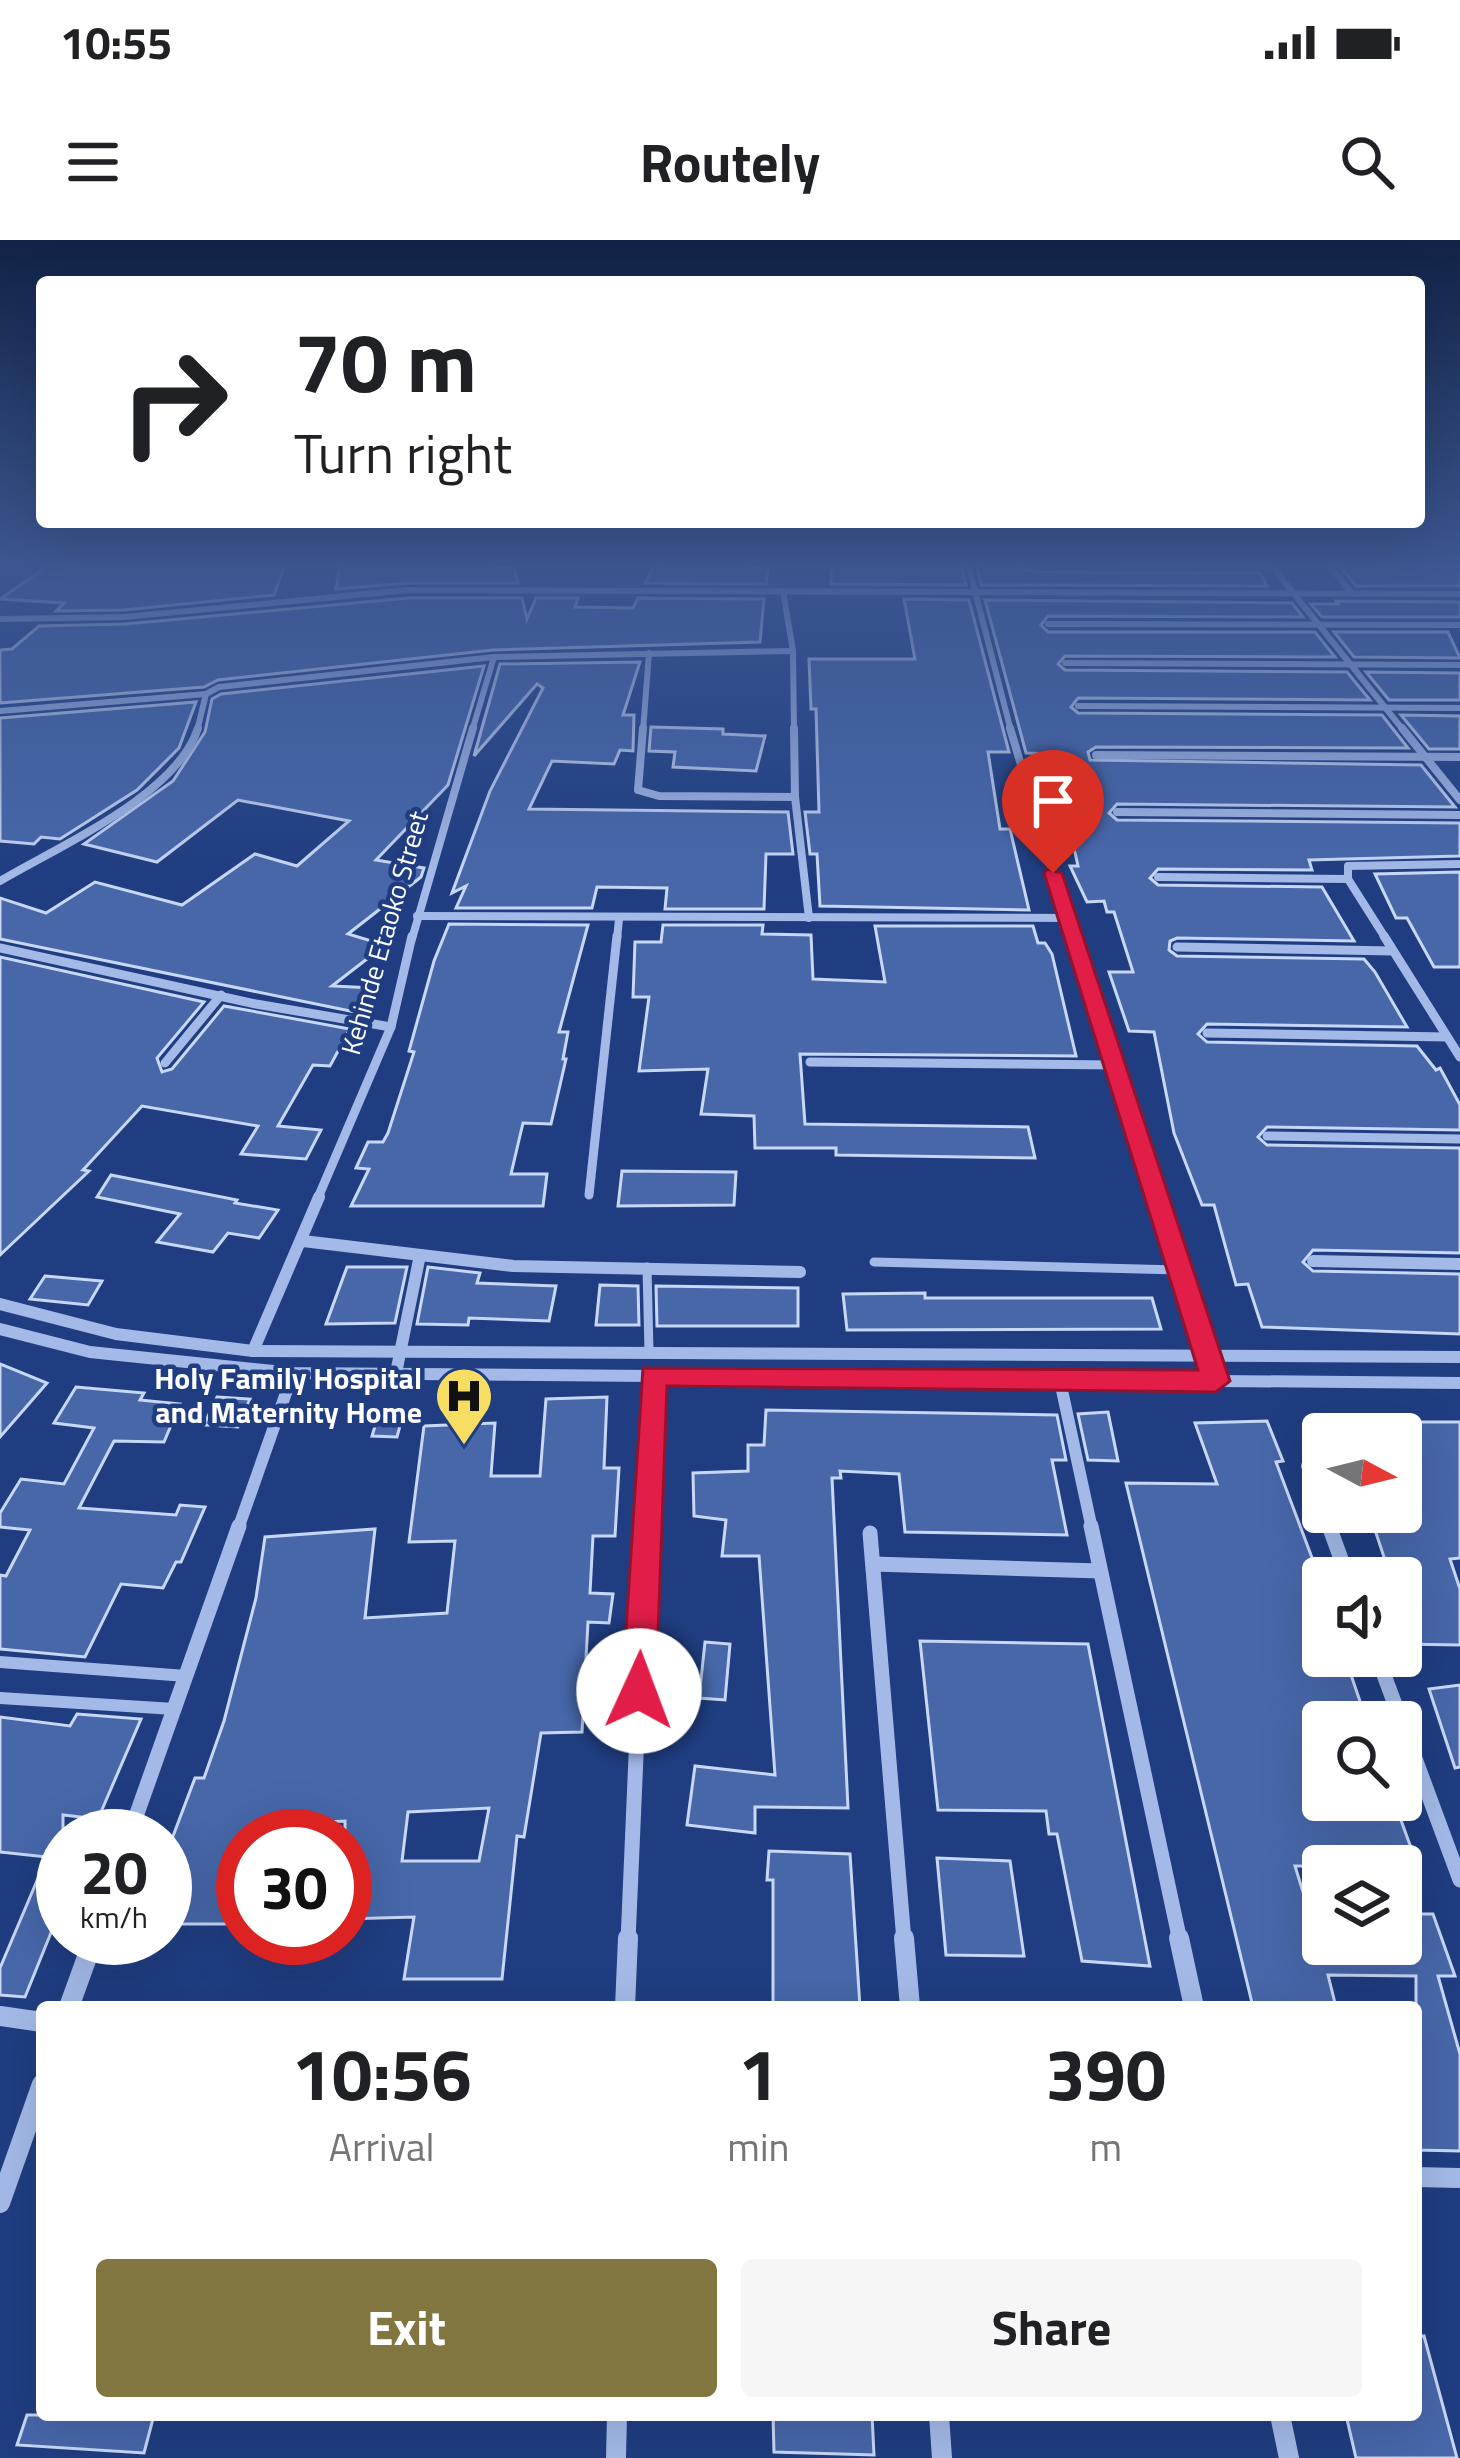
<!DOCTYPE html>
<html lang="en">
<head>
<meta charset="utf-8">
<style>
  :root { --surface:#fff; --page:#f6f6f6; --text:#202124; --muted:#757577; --accent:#817640 }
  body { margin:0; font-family:"Titillium Web",sans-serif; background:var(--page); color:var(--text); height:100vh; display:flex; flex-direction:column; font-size:45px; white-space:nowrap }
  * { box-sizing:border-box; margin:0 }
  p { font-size:39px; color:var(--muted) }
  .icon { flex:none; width:66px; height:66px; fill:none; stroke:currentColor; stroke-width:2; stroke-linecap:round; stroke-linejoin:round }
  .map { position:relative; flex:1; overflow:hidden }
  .drawer { position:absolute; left:36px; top:1761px; width:1386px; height:420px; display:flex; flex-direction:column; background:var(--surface); border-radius:12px; box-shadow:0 12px 48px #0002 }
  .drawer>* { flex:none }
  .banner { position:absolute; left:36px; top:36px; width:1389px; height:252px; border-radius:12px; box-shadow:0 12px 48px #0002; background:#fff; color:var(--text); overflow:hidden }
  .needle { width:78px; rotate:97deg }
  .controls { position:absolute; left:1302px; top:1173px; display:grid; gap:24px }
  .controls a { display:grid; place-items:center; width:120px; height:120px; border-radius:12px; background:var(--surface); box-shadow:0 12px 48px #0002; font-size:60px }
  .speed { position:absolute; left:36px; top:1569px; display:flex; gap:24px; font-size:60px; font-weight:700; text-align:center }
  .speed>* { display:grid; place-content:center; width:156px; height:156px; border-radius:50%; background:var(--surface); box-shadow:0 12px 48px #0002; line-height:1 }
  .speed small { font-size:30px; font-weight:400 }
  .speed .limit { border:18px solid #d22; background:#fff; color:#111 }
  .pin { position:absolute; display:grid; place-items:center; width:102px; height:102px; color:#fff; margin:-123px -51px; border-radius:50% 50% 50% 0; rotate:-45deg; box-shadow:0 0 12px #0007 }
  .pin .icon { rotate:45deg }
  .me { position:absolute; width:132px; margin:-66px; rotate:2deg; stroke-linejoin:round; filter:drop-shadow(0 0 9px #0008) }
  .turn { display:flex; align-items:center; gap:42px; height:252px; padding:0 60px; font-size:54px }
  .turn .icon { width:156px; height:156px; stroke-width:2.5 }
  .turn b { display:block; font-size:84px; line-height:102px }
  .eta { display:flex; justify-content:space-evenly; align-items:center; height:204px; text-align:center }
  .eta b { font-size:72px; font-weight:700; line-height:84px }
  .action { display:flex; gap:24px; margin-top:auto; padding:24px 60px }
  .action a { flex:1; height:138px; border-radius:12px; background:var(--accent); color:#fff; font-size:48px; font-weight:700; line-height:138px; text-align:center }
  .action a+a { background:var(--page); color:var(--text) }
  .status { display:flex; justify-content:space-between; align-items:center; height:84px; padding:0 60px; background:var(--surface); direction:ltr }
  .status svg { height:33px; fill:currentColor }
  header { display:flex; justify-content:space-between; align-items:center; height:156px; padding:0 60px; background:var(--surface); font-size:54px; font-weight:700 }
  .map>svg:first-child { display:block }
  .building { fill:#4767a9; stroke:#c7d7f6; stroke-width:3; fill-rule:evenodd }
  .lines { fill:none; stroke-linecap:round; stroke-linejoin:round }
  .lane-far1 { stroke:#a3bae8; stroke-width:9 }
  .lane { stroke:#a3bae8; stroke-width:12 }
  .street-far5 { stroke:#a3bae8; stroke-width:6 }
  .street-far4 { stroke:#a3bae8; stroke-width:8 }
  .street-far3 { stroke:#a3bae8; stroke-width:9 }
  .street-far2 { stroke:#a3bae8; stroke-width:12 }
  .street-far1 { stroke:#a3bae8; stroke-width:15 }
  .street { stroke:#a3bae8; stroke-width:20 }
  .route { fill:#e11d48; stroke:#92132f; stroke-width:3 }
  .labels { text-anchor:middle; stroke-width:9; stroke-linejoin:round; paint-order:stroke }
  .far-street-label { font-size:27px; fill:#fff; stroke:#1f3d80 }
  .poi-label { font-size:30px; font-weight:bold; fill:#fff; stroke:#1f3d80; text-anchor:end }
</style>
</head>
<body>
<div class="status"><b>10:55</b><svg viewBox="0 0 49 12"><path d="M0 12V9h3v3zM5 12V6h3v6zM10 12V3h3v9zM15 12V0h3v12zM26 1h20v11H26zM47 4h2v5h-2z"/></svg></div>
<header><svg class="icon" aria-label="menu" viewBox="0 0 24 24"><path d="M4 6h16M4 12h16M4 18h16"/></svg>Routely<svg class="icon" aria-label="search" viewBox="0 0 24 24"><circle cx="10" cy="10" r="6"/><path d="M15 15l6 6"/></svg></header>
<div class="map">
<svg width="1460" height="2218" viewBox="0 0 1460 2218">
  <rect width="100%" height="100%" fill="#1f3d80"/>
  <g class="building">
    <polygon points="51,324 285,324 274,355 124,370 56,371 64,363 0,359"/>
    <polygon points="340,324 495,324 496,328 514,327 518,343 408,343 336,349"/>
    <polygon points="673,324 739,324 768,329 766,344 645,343 654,326"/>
    <polygon points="832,324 961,324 966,345 831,344"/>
    <polygon points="976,324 1022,324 1023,329 1039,332 1260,333 1267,346 981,345"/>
    <polygon points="1338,324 1460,326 1460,346 1356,346"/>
    <polygon points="408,358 522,358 527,379 536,358 578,358 575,367 633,368 638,358 764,359 760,402 493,410 218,440 204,447 0,463 0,410 12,409 39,386 125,384"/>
    <polygon points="904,359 969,360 1009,512 988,512 1000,589 1010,589 1029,670 820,666 817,614 810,614 805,572 819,572 816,469 811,469 809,419 915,419"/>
    <polygon points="985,360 1292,363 1303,377 1048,376 1041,385 1048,392 1315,392 1335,417 1065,416 1058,424 1065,430 1347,432 1370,460 1078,458 1071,467 1078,473 1382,475 1408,508 1096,507 1088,512 1090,520 1421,525 1455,567 1117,564 1109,573 1117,580 1460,583 1460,616 1309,620 1312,630 1158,629 1150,638 1158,645 1322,647 1354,701 1177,698 1170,701 1169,710 1177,716 1364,719 1375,732 1407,787 1207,784 1198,794 1207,802 1417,806 1436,830 1440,828 1460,865 1460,890 1267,887 1258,897 1267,905 1460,908 1460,1013 1313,1010 1303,1022 1313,1031 1460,1034 1460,1094 1262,1087 1248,1044 1236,1045 1214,965 1202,965 1174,893 1154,792 1129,791 1109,732 1133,732 1114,672 1107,672 1104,661 1087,662 1070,626 1078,626 1053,514 1026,513"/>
    <polygon points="1336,361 1460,362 1460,377 1322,377 1311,364 1338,364"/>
    <polygon points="1334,392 1448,392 1460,418 1354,417"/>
    <polygon points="640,422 623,475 634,475 633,511 620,510 614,524 552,521 529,569 788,572 793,614 766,614 764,669 665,669 667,648 597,647 592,668 456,668 466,646 452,653 490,551 543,448 537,444 474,516 500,424"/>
    <polygon points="484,426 448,545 376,620 424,628 421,637 348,694 385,705 332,746 373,748 360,773 0,699 0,658 46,673 95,642 182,665 255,614 297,626 349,581 238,560 157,622 84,604 173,541 205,492 212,459 221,454"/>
    <polygon points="1366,432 1460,433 1460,460 1389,460"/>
    <polygon points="196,462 179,508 137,550 60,599 41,597 34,604 0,601 0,478"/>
    <polygon points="1401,475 1460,476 1460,509 1429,509"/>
    <polygon points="651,487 723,489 723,494 765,496 756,531 673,527 675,512 649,511"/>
    <polygon points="1460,632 1460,727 1434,727 1407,678 1396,678 1375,634"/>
    <polygon points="449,684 588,685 559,792 568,792 563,819 566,819 551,884 523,883 511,934 547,934 543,966 351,966 369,929 356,928 368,902 383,902 388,893 414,812 409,811 434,721"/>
    <polygon points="663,685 763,685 762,694 811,695 813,739 885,742 875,686 1033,686 1038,703 1045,703 1052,714 1076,816 800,814 805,884 1028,887 1035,918 836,915 836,908 755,908 754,876 701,874 708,829 639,831 649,757 633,757 635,702 661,702"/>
    <polygon points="0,717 204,762 157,818 162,832 172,829 224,766 350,789 330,826 313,825 278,886 321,890 306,919 241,914 258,886 142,866 83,930 89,931 0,1015"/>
    <polygon points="622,931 736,932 734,965 618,966"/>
    <polygon points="111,935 237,960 235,963 278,970 259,998 228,993 213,1012 157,1002 180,974 97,957"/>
    <polygon points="347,1027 407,1027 395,1083 326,1084"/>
    <polygon points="428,1027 480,1033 477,1043 556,1046 549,1081 469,1078 468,1085 417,1084"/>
    <polygon points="45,1036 102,1041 88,1065 30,1059"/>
    <polygon points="600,1045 638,1046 639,1085 596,1085"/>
    <polygon points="656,1046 798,1048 798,1086 657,1086"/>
    <polygon points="925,1053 925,1058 1152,1058 1161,1089 847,1090 843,1054"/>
    <polygon points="0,1124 47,1143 0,1197"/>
    <polygon points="76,1147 144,1153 140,1160 180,1164 164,1202 114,1201 79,1268 176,1275 180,1265 205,1267 181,1322 176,1322 163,1348 121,1344 85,1417 0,1409 0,1335 6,1336 30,1290 0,1287 0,1273 21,1239 64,1244 94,1188 54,1183"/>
    <polygon points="217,1157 250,1159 238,1187 204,1185"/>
    <path d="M607 1157 604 1228H619L615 1296H593L590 1353 613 1354 609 1383 588 1382 582 1492 541 1493 524 1597 517 1596 502 1739H404L414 1677 345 1679V1581L269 1585 267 1592H243V1684H165V1639L174 1613 167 1612 195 1538H204L224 1481 256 1358 265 1297 375 1289 365 1378 447 1373 455 1301 409 1302 424 1186 495 1183 491 1236H540L546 1159ZM489 1568 479 1621H402L408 1572Z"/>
    <polygon points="381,1167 405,1168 397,1197 372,1196"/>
    <polygon points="766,1170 1057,1175 1066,1220 1052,1220 1067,1295 905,1292 899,1234 840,1231 841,1238 832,1238 848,1568 755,1567 755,1593 687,1585 695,1526 775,1535 759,1316 722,1316 726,1280 694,1276 693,1233 748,1231 748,1205 764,1205"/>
    <polygon points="1108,1172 1118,1221 1088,1220 1078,1174"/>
    <polygon points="1267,1181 1283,1221 1276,1222 1323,1347 1323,1423 1347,1423 1367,1482 1323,1482 1323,1560 1379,1560 1380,1566 1398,1572 1414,1616 1397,1617 1400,1626 1295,1626 1319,1704 1401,1704 1401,1674 1433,1674 1455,1736 1438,1736 1460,1814 1460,1911 1416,1910 1416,1736 1328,1735 1336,1767 1253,1767 1126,1243 1217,1244 1195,1183"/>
    <polygon points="1401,1182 1460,1182 1460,1318 1450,1319 1460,1349 1460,1405 1401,1404 1401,1338 1391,1338 1369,1272 1401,1272"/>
    <polygon points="920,1401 1088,1404 1150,1726 1082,1721 1057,1594 1049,1594 1046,1571 938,1570"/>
    <polygon points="705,1402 730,1404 725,1460 699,1458"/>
    <polygon points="1460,1445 1460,1527 1455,1528 1429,1449"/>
    <polygon points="77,1474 141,1479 98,1579 63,1575 63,1663 25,1757 0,1755 0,1728 47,1617 0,1612 0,1477 70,1486"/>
    <polygon points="769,1611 850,1614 860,1767 773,1767 773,1640 767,1640"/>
    <polygon points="937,1618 1010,1621 1024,1716 946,1715"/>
    <polygon points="1424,2096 1457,2218 1356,2218 1346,2175 1416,2175 1416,2097"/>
    <polygon points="27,2175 154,2175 144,2213 17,2205"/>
    <polygon points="773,2175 872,2175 874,2215 774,2212"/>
  </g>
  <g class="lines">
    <g class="lane-far1">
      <polyline points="874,1022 1178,1030"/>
      <polyline points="647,1027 649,1111"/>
    </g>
    <g class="lane">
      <polyline points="0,1422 186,1436"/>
      <polyline points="0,1458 174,1469"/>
    </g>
    <g class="street-far5">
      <polyline points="968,324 1011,491"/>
      <polyline points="1039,324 1045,324"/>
      <polyline points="1118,324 1272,326"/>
      <polyline points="1270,324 1404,491"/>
      <polyline points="1328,324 1351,352"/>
      <polyline points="783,351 793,411 794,491"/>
      <polyline points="0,379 124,377 408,350 1460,354"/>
      <polyline points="1048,384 1460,385"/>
      <polyline points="1065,423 1460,425"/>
      <polyline points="1078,466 1460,468"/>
      <polyline points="0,471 206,454"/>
      <polyline points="197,491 206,454 219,447 494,417 793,411"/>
      <polyline points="472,491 494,417"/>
      <polyline points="643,491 649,413"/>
    </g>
    <g class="street-far4">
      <polyline points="643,488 638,550 659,556 795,557"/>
      <polyline points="794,488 795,557 809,678"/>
      <polyline points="1010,488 1073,699"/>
      <polyline points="1402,488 1460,560"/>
      <polyline points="1096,515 1460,517"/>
      <polyline points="1117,572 1460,575"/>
      <polyline points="1158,637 1348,639"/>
      <path d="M0 641C59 606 177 555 198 488"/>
      <polyline points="417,676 1066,678"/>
      <polyline points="412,699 473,488"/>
      <polyline points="617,699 619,679"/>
      <polyline points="1386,699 1348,639 1348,626 1460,624"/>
    </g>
    <g class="street-far3">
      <polyline points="1072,696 1157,960"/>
      <polyline points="1384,696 1460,817"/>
      <polyline points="1177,707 1393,711"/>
      <polyline points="0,708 256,764 391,787"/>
      <polyline points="1207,793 1447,797"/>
      <polyline points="810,822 1115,825"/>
      <polyline points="165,823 221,755"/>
      <polyline points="1267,896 1460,899"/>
      <polyline points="589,955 617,696"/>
      <polyline points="317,960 391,787 412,696"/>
    </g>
    <g class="street-far2">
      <polyline points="1156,957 1216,1141"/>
      <polyline points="303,1001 513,1026 800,1032"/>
      <polyline points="1313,1021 1460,1024"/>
      <polyline points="0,1064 116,1094 253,1111 1460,1117"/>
      <polyline points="0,1089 90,1112 293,1133 1460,1143"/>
      <polyline points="253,1111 319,957"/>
      <polyline points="396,1133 420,1015"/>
      <polyline points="1060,1141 1092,1289"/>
      <polyline points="1307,1226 1323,1269"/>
      <polyline points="1324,1272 1330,1289"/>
      <polyline points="238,1289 293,1133"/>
      <polyline points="646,1289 653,1135"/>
    </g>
    <g class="street-far1">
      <polyline points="1091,1286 1180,1701"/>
      <polyline points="1329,1286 1348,1338"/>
      <polyline points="870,1293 904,1701"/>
      <polyline points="873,1324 1100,1331"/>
      <polyline points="1377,1416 1460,1640"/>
      <polyline points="129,1596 239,1286"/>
      <polyline points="628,1701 646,1286"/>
    </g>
    <g class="street">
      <polyline points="904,1698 910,1767"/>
      <polyline points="1179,1698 1194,1767"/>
      <polyline points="69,1767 94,1698"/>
      <polyline points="625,1767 628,1698"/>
      <polyline points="0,1776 42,1782"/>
      <polyline points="1416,1937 1460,1938"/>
      <polyline points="0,1963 42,1844"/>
      <polyline points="939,2175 942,2218"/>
      <polyline points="1280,2175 1289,2218"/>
      <polyline points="616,2218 617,2175"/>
    </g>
  </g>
  <linearGradient id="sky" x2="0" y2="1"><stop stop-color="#112246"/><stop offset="0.51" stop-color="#3c5791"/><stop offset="1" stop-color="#3c5791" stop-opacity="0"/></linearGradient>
  <rect width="1460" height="634" fill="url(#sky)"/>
  <polygon class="route" points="1047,629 1062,633 1230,1141 1216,1152 667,1146 656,1451 651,1462 639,1467 627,1462 622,1451 643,1128 1198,1130 1044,633"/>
  <defs>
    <symbol id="hospital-pin" viewBox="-11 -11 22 30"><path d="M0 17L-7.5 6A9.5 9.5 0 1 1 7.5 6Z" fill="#f7de63" stroke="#1f3d80"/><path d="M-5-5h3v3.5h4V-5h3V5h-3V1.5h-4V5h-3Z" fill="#111"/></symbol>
  </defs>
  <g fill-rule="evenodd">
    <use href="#hospital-pin" x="431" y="1123" width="66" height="90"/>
  </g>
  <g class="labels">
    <g class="far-street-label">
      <text transform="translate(385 693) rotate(-74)" y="9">Kehinde Etaoko Street</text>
    </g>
    <g class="poi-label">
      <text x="422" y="1149">Holy Family Hospital<tspan x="422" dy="34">and Maternity Home</tspan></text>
    </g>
  </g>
</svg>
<div class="controls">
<a><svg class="needle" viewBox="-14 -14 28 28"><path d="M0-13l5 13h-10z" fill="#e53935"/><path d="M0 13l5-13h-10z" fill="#757577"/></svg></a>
<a><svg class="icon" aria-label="sound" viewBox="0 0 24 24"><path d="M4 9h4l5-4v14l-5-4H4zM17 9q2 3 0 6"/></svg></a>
<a><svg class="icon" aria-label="search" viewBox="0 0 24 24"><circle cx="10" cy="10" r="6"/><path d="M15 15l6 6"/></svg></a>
<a><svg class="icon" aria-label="layers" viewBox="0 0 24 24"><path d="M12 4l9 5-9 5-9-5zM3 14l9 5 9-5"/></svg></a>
</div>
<div class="speed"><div>20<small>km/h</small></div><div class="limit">30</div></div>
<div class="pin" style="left:1053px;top:633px;background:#d93025"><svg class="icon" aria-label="arrive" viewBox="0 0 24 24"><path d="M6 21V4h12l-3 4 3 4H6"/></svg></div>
<svg class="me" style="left:639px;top:1451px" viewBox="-20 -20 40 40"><circle r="19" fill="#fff"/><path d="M0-13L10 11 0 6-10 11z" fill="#e11d48"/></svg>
<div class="banner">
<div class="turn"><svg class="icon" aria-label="right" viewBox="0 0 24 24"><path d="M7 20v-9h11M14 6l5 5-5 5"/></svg><div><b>70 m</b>Turn right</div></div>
</div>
<section class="drawer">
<div class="eta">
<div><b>10:56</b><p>Arrival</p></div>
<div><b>1</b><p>min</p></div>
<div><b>390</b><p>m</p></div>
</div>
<div class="action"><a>Exit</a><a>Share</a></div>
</section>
</div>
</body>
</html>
